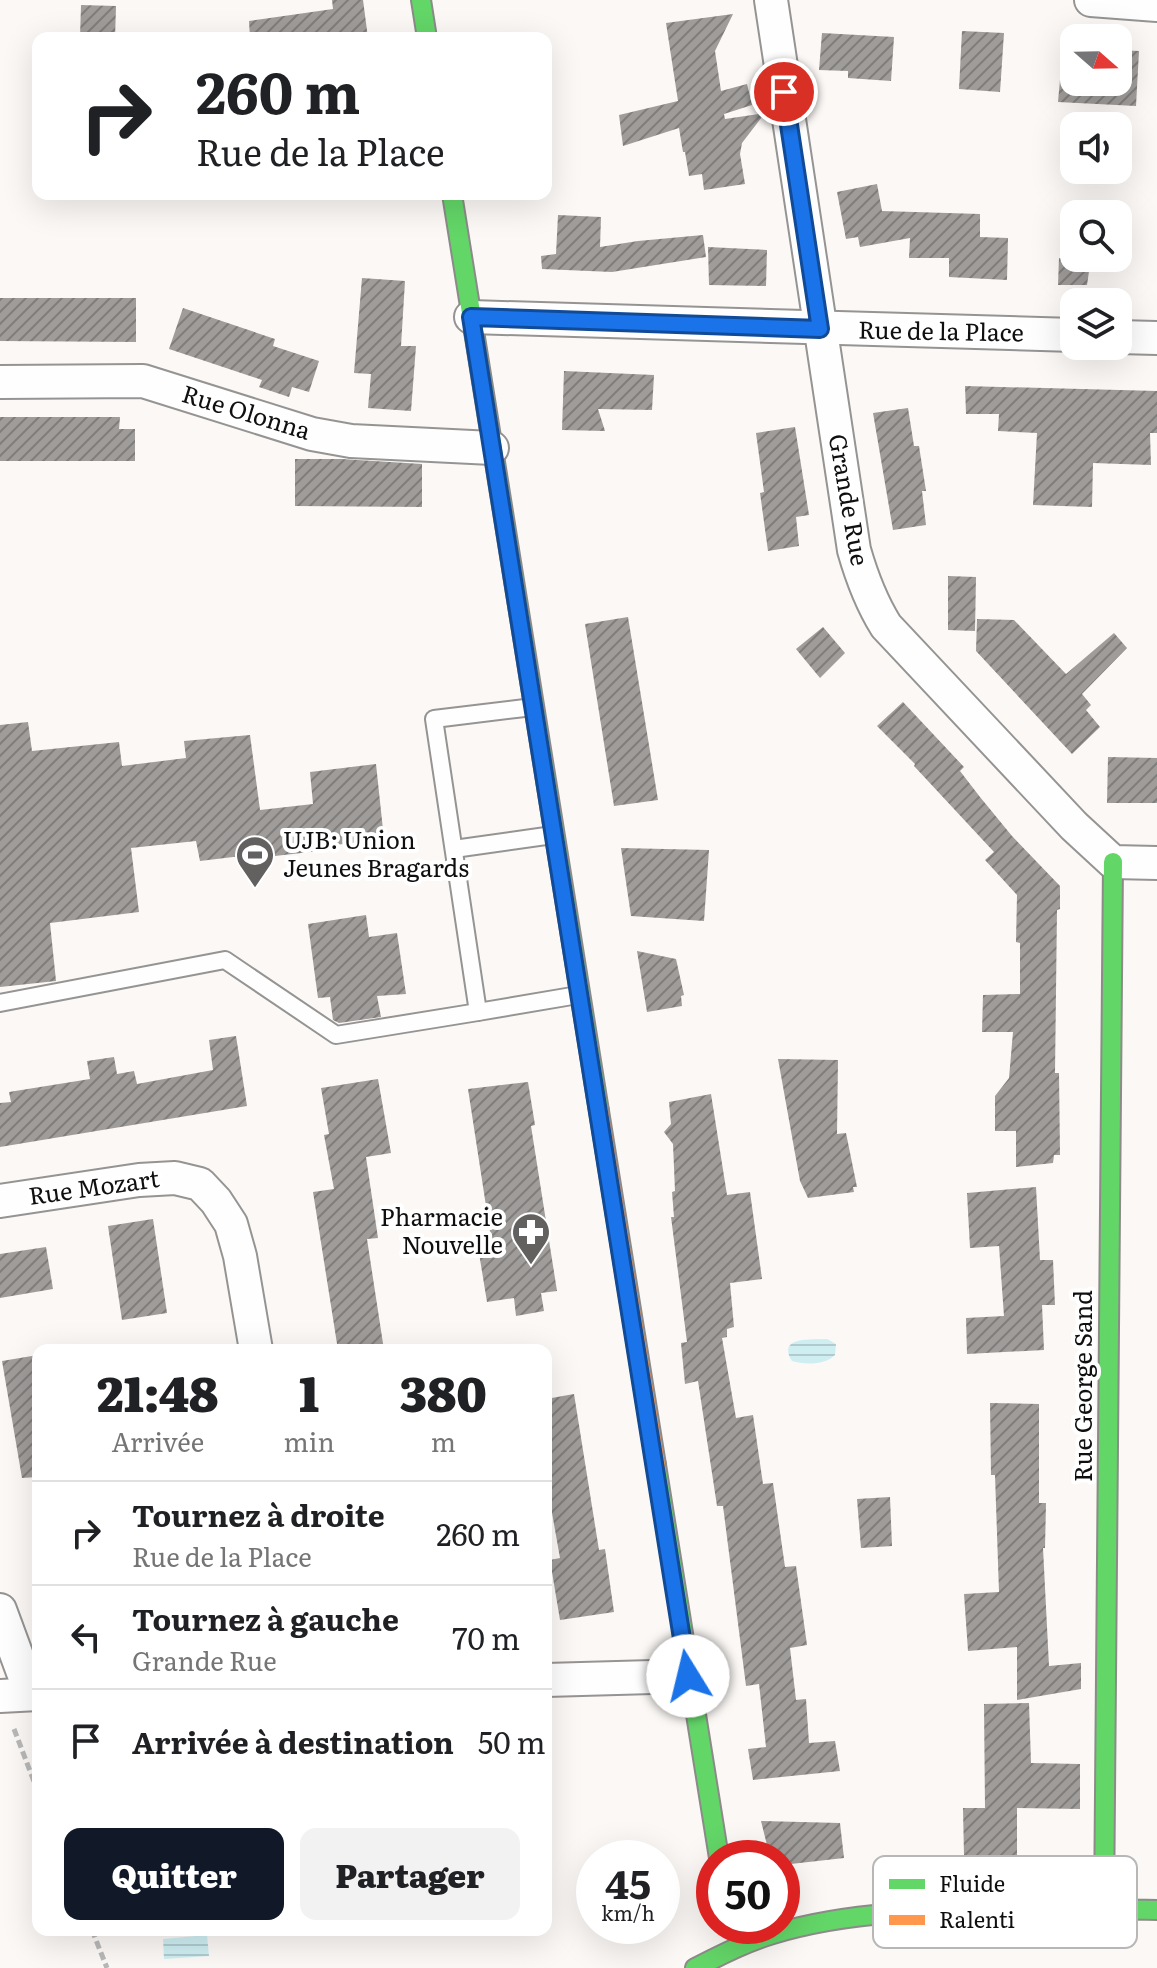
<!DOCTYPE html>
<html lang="fr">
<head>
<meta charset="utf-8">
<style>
  :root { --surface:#fff; --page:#f2f2f2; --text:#202124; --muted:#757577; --line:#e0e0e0; --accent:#111827 }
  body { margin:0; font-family:Literata,serif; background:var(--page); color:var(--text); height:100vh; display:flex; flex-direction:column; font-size:30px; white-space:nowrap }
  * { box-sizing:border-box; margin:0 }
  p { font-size:26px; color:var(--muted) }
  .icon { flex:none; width:44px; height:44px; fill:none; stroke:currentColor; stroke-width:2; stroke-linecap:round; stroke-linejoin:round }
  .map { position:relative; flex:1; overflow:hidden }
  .drawer { position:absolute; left:32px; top:1344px; width:520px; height:592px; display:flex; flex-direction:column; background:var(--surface); border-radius:16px; box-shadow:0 8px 32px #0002 }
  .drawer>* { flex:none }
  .banner { position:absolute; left:32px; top:32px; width:520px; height:168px; border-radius:16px; box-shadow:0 8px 32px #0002; background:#fff; color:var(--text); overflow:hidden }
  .needle { width:52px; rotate:110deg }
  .buttons { position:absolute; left:1060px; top:24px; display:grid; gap:16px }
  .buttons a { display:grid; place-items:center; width:72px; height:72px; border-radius:16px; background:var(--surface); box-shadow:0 8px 32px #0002; font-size:40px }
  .speed { position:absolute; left:576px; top:1840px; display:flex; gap:16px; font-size:40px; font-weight:700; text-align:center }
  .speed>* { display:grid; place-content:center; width:104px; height:104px; border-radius:50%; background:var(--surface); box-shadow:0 8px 32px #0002; line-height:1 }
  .speed small { font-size:20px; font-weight:400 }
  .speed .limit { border:12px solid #d22; background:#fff; color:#111 }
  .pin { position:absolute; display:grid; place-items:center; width:68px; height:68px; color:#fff; margin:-34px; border:4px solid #fff; border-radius:50%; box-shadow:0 2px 8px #0007 }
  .me { position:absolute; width:88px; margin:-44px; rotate:351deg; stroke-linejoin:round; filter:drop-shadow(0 0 6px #0008) }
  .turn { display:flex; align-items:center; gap:28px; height:168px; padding:0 32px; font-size:36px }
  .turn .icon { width:104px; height:104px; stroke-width:2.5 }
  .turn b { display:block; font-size:56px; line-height:68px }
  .eta { display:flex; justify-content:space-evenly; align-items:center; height:136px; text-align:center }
  .eta b { font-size:48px; font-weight:800; line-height:56px }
  .cta { display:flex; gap:16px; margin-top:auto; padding:16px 32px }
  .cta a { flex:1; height:92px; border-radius:16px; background:var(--accent); color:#fff; font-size:32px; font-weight:800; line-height:92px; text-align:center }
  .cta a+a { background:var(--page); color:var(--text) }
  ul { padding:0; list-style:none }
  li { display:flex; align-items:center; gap:24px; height:104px; padding:0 32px; border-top:2px solid var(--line) }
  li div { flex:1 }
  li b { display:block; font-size:30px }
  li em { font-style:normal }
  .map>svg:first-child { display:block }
  .water { fill:url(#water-rules) }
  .building { fill:url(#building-hatch) }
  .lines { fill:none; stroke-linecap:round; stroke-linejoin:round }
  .lane-casing { stroke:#959493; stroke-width:20 }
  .street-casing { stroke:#959493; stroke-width:36 }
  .fast-casing { stroke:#8c8b89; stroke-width:22 }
  .slow-casing { stroke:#8c8b89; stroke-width:22 }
  .path { stroke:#b9b8b8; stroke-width:5; stroke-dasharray:8 4; stroke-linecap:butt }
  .lane { stroke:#fefefe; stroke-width:16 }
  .street { stroke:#fefefe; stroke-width:32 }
  .fast { stroke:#63d668; stroke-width:18 }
  .slow { stroke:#ff974d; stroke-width:18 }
  .route-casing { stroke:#114b97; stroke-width:20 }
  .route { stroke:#1a73e8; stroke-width:14 }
  .labels { text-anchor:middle; stroke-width:8; stroke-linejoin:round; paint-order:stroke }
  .street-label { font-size:24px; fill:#0f0f0f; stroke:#fff }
  .poi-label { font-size:24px; fill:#0f0f0f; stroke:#fff; text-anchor:start }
  .key { fill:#fff; stroke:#b7b7b7; stroke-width:2 }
  .key-label { font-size:22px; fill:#0f0f0f }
</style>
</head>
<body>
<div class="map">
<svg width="1157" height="1968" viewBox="0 0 1157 1968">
  <defs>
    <pattern id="water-rules" width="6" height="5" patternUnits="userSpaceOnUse" patternTransform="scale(2)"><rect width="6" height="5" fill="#ceeef2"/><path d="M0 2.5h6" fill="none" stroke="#b0cbce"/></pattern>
    <pattern id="building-hatch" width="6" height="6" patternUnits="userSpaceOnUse" patternTransform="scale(2)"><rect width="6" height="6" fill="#9f9c9a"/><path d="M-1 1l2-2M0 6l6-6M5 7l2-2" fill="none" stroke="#807e7c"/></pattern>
  </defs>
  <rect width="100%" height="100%" fill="#fbf8f5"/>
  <g class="water">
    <path d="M827 1339 836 1344 835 1355C825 1365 805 1365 792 1361 777 1336 811 1340 827 1339Z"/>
    <polygon points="207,1935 209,1956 164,1959 163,1939"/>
  </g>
  <g class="building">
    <polygon points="332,0 363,0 368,38 250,38 249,21 333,9"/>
    <polygon points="81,5 116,6 115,38 80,38"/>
    <polygon points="733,14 715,51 721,91 747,84 752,105 724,114 725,119 765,113 742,143 740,154 745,184 704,190 702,174 689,176 685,152 683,152 679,128 623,146 619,115 678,101 666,23"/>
    <polygon points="962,31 1004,33 1000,92 959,89"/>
    <polygon points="822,33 894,37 891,81 848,78 848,71 819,70"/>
    <polygon points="1063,46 1074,46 1074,82 1118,82 1118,50 1139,51 1136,106 1058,102"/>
    <polygon points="877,184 882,211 980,214 980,237 1008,238 1007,280 949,277 949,258 909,258 910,238 860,247 858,237 846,239 837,192"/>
    <polygon points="558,215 601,217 600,247 638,241 703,235 706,257 612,272 542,269 541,256 556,254"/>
    <polygon points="708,247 767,250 766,286 709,285"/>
    <polygon points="1059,258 1091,258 1087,285 1058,285"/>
    <polygon points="362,278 405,281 401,346 416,346 411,411 368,408 371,374 354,373"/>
    <polygon points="0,298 136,298 136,342 0,341"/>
    <polygon points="183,308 275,339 273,346 319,361 309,392 292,387 289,397 259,387 262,380 169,349"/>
    <polygon points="564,371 654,375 652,410 598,409 605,431 562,430"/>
    <polygon points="965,386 1157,391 1157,433 1150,433 1151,465 1093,463 1092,507 1033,505 1037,433 998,431 999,414 966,414"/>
    <polygon points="908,408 914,446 919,446 926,491 922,491 926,525 893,530 873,413"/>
    <polygon points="0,417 120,417 119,429 135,429 135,461 0,461"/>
    <polygon points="795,427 809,515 796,517 799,546 768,551 760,493 764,492 756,433"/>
    <polygon points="295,459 342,459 422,464 422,507 295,506"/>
    <polygon points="948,576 976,577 975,631 948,630"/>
    <polygon points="628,617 658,800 614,806 585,624"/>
    <polygon points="977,619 1014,620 1066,674 1114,633 1127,648 1082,694 1091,705 1086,710 1100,727 1072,754 976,651"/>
    <polygon points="823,627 845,653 820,678 796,649"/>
    <polygon points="903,702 964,767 960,771 980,797 1012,836 1060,886 1060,909 1057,910 1055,1073 1059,1073 1060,1155 1054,1155 1053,1163 1016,1167 1016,1131 995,1131 995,1096 1009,1078 1013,1032 982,1032 983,995 1020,994 1020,943 1016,942 1017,895 985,860 994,852 914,766 915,764 877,726"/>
    <polygon points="28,722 32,751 119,742 122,766 186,758 184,741 250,735 260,810 313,804 310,772 376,764 384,839 319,847 319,851 266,857 266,853 200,861 196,841 131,848 139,912 50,923 56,981 0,987 0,725"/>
    <polygon points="1108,757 1157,758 1157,803 1107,803"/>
    <polygon points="621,848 709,850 704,921 631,916"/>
    <polygon points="366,915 369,937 397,933 406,994 377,996 381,1017 339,1023 333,1020 330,997 318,998 308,924"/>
    <polygon points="637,951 676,959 684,995 681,996 682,1006 647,1012"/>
    <polygon points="236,1036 247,1106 0,1147 0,1103 11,1102 9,1092 90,1079 87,1061 114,1057 117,1074 134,1071 137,1084 213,1070 209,1040"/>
    <polygon points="778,1059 838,1060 837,1134 846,1133 857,1187 853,1187 854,1192 808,1198 800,1181"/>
    <polygon points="378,1079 391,1153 366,1157 378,1238 367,1239 384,1350 338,1350 313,1192 334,1189 324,1135 329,1134 321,1088"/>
    <polygon points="528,1082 535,1125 531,1126 557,1291 541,1293 544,1311 516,1316 514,1298 487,1302 478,1247 492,1245 468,1089"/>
    <polygon points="711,1094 727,1195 750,1192 762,1279 730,1283 734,1327 727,1329 727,1337 722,1338 736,1418 753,1415 763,1484 773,1483 785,1567 796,1566 807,1645 790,1648 796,1700 806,1699 809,1743 835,1741 840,1771 753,1780 748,1749 766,1747 759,1684 746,1686 723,1506 717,1506 698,1381 685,1384 681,1343 687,1342 671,1217 674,1217 672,1192 675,1191 673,1144 664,1132 671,1124 669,1102"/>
    <polygon points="1036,1187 1040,1260 1053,1260 1055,1305 1042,1305 1044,1350 967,1354 966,1318 1004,1316 999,1246 970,1248 967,1193"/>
    <polygon points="153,1219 167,1313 122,1320 108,1226"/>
    <polygon points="46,1247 53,1289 0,1298 0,1254"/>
    <polygon points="38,1355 38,1477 22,1478 2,1361"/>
    <polygon points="574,1394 599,1550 605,1549 614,1612 560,1620 550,1560 560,1558 546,1479 546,1399"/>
    <polygon points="990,1403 1039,1404 1039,1503 1046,1503 1045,1548 1043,1548 1049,1666 1081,1663 1081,1689 1017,1700 1017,1647 968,1651 964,1594 999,1592 995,1475 991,1475"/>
    <polygon points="890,1497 892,1546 861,1548 857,1499"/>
    <polygon points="1029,1703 1031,1763 1080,1764 1080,1809 1017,1808 1017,1857 964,1856 963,1808 985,1808 984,1704"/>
    <polygon points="761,1821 840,1823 844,1858 782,1865 782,1858 770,1857"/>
  </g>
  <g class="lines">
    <defs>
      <g id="lane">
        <polyline points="533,707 434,719 478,1012 578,995"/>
        <polyline points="454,849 553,835"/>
        <polyline points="0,1003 225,960 336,1035 478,1012"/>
      </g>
      <g id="street">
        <path d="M771 0 854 550C862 578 871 602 886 626L1074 826 1113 862 1157 863"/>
        <polyline points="1091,0 1157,5"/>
        <polyline points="471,317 1074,335"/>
        <polyline points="1118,337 1157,338"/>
        <polyline points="0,382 143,381 312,434 351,441 492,448"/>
        <polyline points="0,1201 139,1180 175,1178 200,1184 216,1201 231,1224 240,1256 256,1350"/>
        <polyline points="0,1610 31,1694"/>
        <polyline points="546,1680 688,1676"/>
        <polyline points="0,1696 38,1694"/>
      </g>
      <g id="fast">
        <polyline points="421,0 427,38"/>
        <polyline points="452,194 599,1111"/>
        <polyline points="656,1465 719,1858"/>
        <polyline points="1104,1910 1113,862"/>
        <path d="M695 1968C721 1955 746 1942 773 1934 850 1911 931 1910 1010 1910 1059 1910 1108 1909 1157 1910"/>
      </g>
      <polyline id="slow" points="599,1111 656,1465"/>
    </defs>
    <use href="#lane" class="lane-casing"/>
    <use href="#street" class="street-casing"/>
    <use href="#fast" class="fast-casing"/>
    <use href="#slow" class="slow-casing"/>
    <g class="path">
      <polyline points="14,1729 38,1792"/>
      <polyline points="92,1930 107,1968"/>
    </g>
    <use href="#lane" class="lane"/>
    <use href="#street" class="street"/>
    <use href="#fast" class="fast"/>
    <use href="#slow" class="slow"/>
  </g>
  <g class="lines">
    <defs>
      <polyline id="route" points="688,1676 471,317 820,329 784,92"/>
    </defs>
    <use href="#route" class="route-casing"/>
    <use href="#route" class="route"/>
  </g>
  <defs>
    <symbol id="stadium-pin" viewBox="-11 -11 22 30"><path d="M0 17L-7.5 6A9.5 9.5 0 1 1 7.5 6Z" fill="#626160" stroke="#fff"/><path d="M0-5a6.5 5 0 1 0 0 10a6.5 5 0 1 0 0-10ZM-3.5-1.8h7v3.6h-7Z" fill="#fff"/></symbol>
    <symbol id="pharmacy-pin" viewBox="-11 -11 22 30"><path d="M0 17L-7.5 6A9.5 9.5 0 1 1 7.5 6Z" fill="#626160" stroke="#fff"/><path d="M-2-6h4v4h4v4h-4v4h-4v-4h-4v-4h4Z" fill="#fff"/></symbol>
  </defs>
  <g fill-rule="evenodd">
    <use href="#stadium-pin" x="233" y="833" width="44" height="60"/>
    <use href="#pharmacy-pin" x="509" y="1210" width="44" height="60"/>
  </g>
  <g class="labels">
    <g class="street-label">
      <text transform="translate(941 332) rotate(1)" y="8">Rue de la Place</text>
      <text transform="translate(246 413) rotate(17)" y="8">Rue Olonna</text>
      <text transform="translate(848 500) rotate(80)" y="8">Grande Rue</text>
      <text transform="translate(94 1188) rotate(-8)" y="8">Rue Mozart</text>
      <text transform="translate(1084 1386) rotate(-90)" y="8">Rue George Sand</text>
    </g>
    <g class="poi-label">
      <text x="283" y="849">UJB: Union<tspan x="283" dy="28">Jeunes Bragards</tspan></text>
      <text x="503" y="1226" text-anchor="end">Pharmacie<tspan x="503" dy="28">Nouvelle</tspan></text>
    </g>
  </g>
  <rect x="873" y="1856" width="264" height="92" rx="12" class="key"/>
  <rect x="889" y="1879" width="36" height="10" fill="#63d668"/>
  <rect x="889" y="1915" width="36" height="10" fill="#ff974d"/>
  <g class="key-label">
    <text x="939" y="1892">Fluide</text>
    <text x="939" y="1928">Ralenti</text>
  </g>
</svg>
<div class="buttons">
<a><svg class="needle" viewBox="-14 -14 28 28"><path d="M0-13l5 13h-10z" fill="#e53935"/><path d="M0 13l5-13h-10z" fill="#757577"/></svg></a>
<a><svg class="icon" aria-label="sound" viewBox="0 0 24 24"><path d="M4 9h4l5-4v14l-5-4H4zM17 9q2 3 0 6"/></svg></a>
<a><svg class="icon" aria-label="search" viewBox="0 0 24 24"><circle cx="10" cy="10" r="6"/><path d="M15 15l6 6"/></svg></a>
<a><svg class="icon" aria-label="layers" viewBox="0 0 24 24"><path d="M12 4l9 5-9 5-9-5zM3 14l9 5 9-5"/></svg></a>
</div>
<div class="speed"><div>45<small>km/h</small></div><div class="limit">50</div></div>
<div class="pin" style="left:784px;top:92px;background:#d93025"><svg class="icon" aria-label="arrive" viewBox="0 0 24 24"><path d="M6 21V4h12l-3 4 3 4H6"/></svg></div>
<svg class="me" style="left:688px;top:1676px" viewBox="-20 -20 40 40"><circle r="19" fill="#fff"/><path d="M0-13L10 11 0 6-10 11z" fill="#1a73e8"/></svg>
<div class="banner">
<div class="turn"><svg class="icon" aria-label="right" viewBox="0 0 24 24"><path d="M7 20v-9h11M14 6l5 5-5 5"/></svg><div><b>260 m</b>Rue de la Place</div></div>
</div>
<section class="drawer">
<div class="eta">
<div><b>21:48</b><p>Arrivée</p></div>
<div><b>1</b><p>min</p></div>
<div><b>380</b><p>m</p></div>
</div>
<ul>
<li><svg class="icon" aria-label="right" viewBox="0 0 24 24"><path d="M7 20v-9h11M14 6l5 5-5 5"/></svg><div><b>Tournez à droite</b><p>Rue de la Place</p></div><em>260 m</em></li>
<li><svg class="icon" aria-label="left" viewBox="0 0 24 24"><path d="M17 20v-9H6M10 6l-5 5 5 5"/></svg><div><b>Tournez à gauche</b><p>Grande Rue</p></div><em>70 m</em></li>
<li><svg class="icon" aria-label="arrive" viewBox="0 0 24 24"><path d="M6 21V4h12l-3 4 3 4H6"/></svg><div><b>Arrivée à destination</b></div><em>50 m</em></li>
</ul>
<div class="cta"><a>Quitter</a><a>Partager</a></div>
</section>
</div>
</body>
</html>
